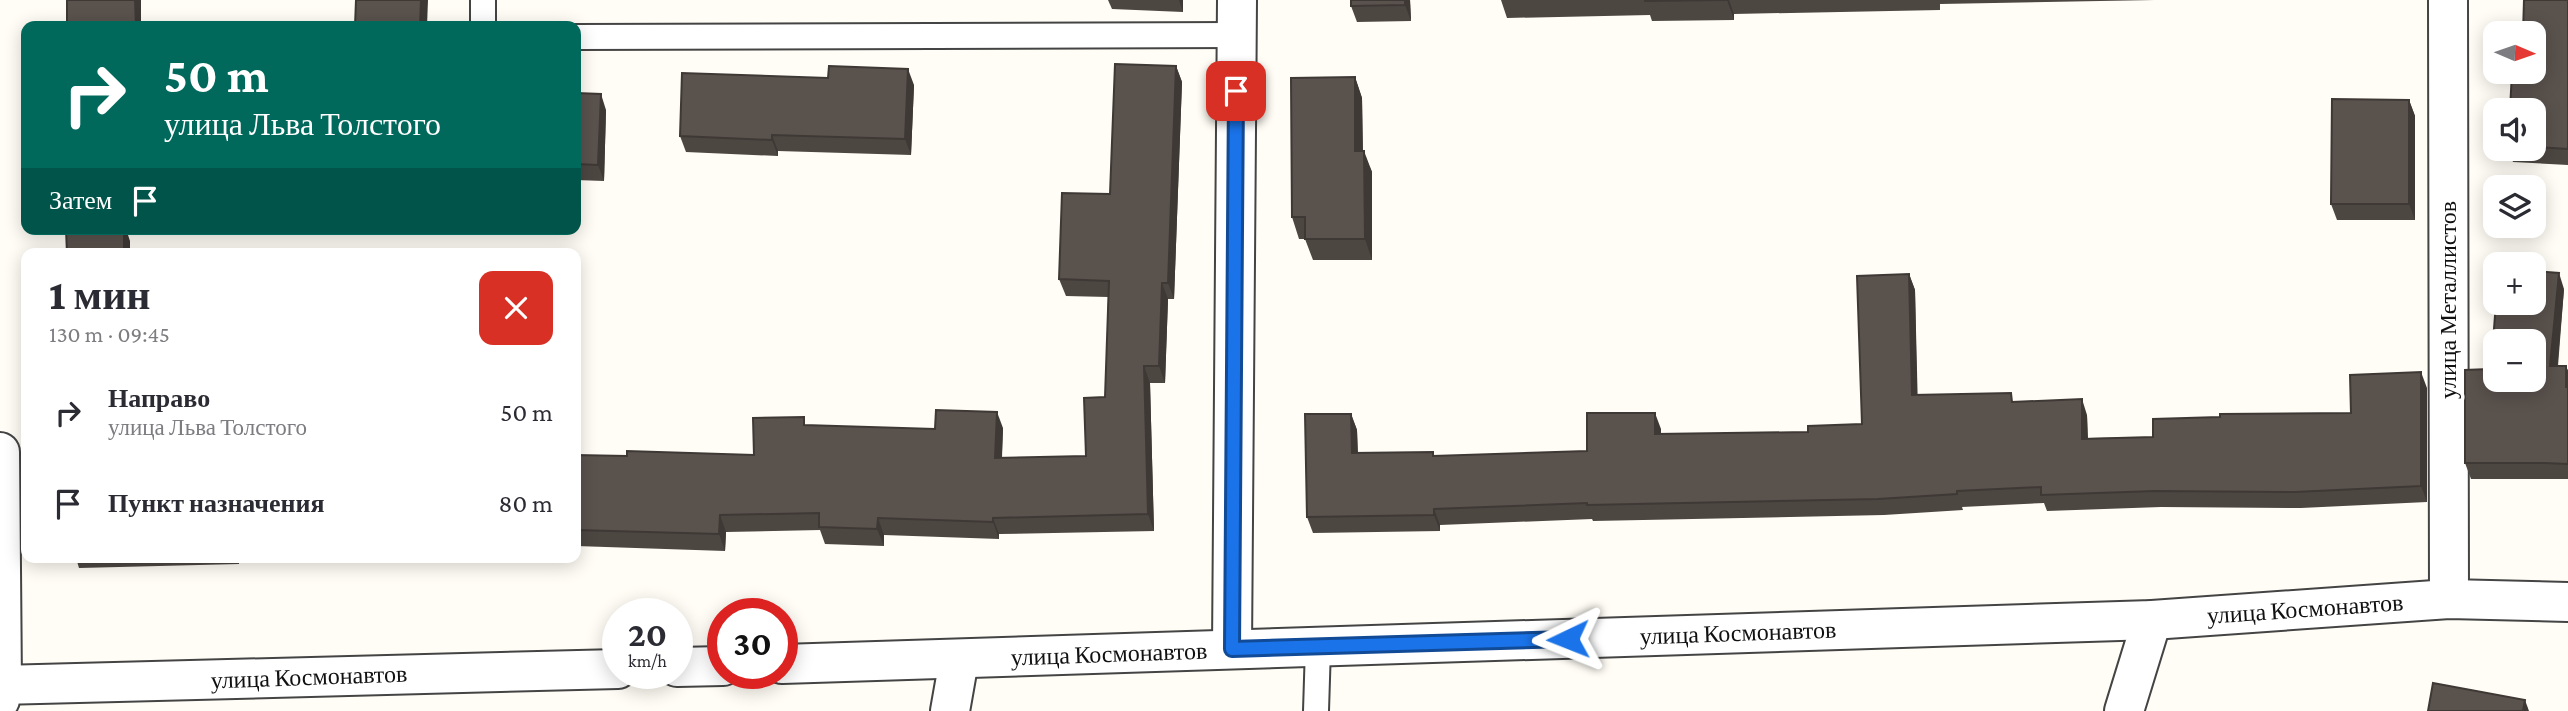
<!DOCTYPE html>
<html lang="ru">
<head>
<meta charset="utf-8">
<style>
  :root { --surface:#fff; --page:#f7f7f7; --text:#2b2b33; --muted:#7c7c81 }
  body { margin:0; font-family:"Crimson Pro",serif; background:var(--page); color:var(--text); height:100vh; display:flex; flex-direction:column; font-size:26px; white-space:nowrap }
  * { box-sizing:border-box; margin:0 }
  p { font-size:23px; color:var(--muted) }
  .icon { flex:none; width:38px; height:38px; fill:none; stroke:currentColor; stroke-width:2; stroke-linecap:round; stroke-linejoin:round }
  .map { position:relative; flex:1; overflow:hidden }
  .side { position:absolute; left:21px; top:248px; width:560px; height:315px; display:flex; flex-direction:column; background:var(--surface); border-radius:14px; box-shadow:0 4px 18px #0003 }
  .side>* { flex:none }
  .hud { position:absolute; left:21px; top:21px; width:560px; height:214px; border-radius:14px; box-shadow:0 4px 18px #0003; background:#00695c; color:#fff; overflow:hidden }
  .needle { width:46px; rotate:92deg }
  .fabs { position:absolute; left:2483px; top:21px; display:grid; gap:14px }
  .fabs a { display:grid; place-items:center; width:63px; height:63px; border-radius:14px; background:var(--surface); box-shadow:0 4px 18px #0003; font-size:35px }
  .speed { position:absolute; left:602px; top:598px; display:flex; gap:14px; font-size:35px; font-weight:700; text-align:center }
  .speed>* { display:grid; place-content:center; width:91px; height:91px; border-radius:50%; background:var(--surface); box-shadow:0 4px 18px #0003; line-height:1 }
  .speed small { font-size:18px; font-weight:400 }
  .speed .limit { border:10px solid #d22; background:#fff; color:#111 }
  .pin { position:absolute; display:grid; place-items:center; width:60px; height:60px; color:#fff; margin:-30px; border-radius:14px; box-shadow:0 4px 10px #0006 }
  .me { position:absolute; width:77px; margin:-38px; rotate:268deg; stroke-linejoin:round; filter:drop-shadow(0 0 5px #0008) }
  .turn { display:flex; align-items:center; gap:24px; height:147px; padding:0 28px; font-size:32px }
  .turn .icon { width:91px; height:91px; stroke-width:2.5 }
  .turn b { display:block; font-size:49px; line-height:60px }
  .then { display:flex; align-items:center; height:66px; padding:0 28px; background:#0003; gap:14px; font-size:26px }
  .round { display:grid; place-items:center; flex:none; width:74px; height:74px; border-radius:14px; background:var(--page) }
  .summary { display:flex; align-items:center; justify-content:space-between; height:119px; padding:0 28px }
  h1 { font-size:42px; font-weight:800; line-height:52px }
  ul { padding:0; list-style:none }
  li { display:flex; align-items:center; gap:21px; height:91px; padding:0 28px }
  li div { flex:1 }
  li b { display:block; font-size:26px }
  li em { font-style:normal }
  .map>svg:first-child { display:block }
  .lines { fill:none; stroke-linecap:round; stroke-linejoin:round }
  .service-casing { stroke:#444; stroke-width:28 }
  .minor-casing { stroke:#444; stroke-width:42 }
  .service { stroke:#fff; stroke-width:24 }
  .minor { stroke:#fff; stroke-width:38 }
  .wall { fill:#4d4742 }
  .shaded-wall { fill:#3f3936 }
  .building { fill:#5a524d; stroke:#3f3936; stroke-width:2; fill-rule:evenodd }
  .route-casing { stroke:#114b97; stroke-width:18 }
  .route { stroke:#1a73e8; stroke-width:12 }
  .labels { text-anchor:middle; stroke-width:7; stroke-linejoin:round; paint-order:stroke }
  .street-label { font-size:24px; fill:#111; stroke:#fff }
</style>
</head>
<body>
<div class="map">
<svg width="2568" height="711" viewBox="0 0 2568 711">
  <rect width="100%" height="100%" fill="#fffdf5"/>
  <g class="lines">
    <defs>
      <g id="service">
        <polyline points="483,26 483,0"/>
        <polyline points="576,37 1237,35"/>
        <polyline points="1316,711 1318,647"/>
      </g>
      <g id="minor">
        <polyline points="2448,0 2449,599"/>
        <polyline points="0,452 2,685 0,700"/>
        <polyline points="1232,649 1237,0"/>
        <polyline points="782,664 2152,620 2449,599 2568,602"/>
        <polyline points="677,667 723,666"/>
        <polyline points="0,685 618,669"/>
        <polyline points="950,711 959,660"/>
        <polyline points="2124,711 2152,620"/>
      </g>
    </defs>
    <use href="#service" class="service-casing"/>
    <use href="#minor" class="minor-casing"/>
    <use href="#service" class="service"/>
    <use href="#minor" class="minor"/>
  </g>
  <g class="wall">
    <polygon points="1108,0 1183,0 1183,12 1112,9"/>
    <polygon points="1351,0 1410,0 1411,21 1357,22 1351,6"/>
    <polygon points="1501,0 2155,0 1940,4 1940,10 1734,14 1734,20 1652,21 1650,15 1507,18"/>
    <polygon points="2568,0 2568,165 2513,162 2508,149 2534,149 2534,110"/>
    <polygon points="1176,66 1182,82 1174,299 1168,299 1165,383 1150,383 1154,531 999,534 999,539 884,535 884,546 825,544 820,530 726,532 725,551 576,546 576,455 627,456 754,455 806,425 935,429 1003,428 1002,458 1086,456 1105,397 1108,297 1066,296 1059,279 1110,194"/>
    <polygon points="1355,77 1362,98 1363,151 1372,172 1372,260 1313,260 1305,239 1299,239 1292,217"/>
    <polygon points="828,78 914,85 911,155 778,151 778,156 686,152 680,136"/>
    <polygon points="576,93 606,110 604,181 576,180"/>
    <polygon points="2409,100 2415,116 2415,220 2337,220 2331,204"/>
    <polygon points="1909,274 1915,290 1917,395 2014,402 2087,415 2088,438 2153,437 2351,413 2427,388 2427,502 2301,508 2161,507 2047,511 2044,503 1962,507 1963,510 1884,515 1593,521 1592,519 1440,525 1440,531 1313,533 1307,517 1351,414 1357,430 1358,453 1435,456 1587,451 1661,429 1661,434 1808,432 1862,424"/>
    <polygon points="2564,289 2558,366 2566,366 2568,371 2568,479 2471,479 2465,463"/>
    <polygon points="76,558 239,558 239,564 79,568"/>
  </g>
  <g class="shaded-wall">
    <polygon points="135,0 141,0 141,26 136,26"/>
    <polygon points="421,0 428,0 427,26 420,26"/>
    <polygon points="1179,0 1183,0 1183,12"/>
    <polygon points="1405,0 1410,0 1411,21 1405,5"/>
    <polygon points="1727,0 1729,0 1734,14 1734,20"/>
    <polygon points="1176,66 1182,82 1174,299 1168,283"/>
    <polygon points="908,69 914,85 911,155 905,139"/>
    <polygon points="1355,77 1362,98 1363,172 1355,151"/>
    <polygon points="601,94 606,110 604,181 598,165"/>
    <polygon points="2409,100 2415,116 2415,220 2409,204"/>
    <polygon points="772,135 778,151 778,156 772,140"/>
    <polygon points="1364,151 1372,172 1372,260 1365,239"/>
    <polygon points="122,229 126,229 130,241 130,254 124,254"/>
    <polygon points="2559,273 2564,289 2556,382 2550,366"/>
    <polygon points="1909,274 1915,290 1918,411 1912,395"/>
    <polygon points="1162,283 1168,299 1165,383 1159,366"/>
    <polygon points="1144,366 1150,383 1154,531 1148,514"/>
    <polygon points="2566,366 2568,371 2568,391 2566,387"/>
    <polygon points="2421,372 2427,388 2427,502 2421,486"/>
    <polygon points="2082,399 2087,415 2088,455 2082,439"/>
    <polygon points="997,412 1003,428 1001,475 995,458"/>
    <polygon points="1655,413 1661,429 1661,450 1655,434"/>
    <polygon points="1351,414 1357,430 1358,469 1352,453"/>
    <polygon points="1434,509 1440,525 1440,531 1434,515"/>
    <polygon points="720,515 726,532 725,551 719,534"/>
    <polygon points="878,518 884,535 884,546 877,529"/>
    <polygon points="993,518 999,534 999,539 993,522"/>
    <polygon points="2525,700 2529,711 2523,711"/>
  </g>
  <g class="building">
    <polygon points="67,0 135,0 136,26 67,26"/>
    <polygon points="356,0 421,0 420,26 355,26"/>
    <polygon points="1351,0 1405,0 1405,5 1351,6"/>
    <polygon points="1645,0 1727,0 1645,1"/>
    <polygon points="2524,0 2568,0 2568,149 2534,147 2534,110 2510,110 2512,72 2534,72 2534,33 2523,33"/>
    <polygon points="1115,64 1176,66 1168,283 1162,283 1159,366 1144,366 1148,514 993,518 993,522 878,518 877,529 819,527 819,513 720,515 719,534 576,530 576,455 627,456 627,451 754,455 753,418 804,417 804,425 935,429 936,410 997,412 995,458 1086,456 1084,398 1105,397 1109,281 1059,279 1062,193 1110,194"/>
    <polygon points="829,66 908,69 905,139 772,135 772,140 680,136 682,73 828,78"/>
    <polygon points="1355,77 1355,151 1364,151 1365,239 1305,239 1305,217 1292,217 1291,78"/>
    <polygon points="576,93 601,94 598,165 576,164"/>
    <polygon points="2332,99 2409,100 2409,204 2331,204"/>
    <polygon points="66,229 124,229 124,254 67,254"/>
    <path d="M2534 271 2559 273 2550 366H2566V387H2568V464L2544 463H2465V370L2490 369 2491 367 2496 303H2534ZM2496 341H2534V380H2496Z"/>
    <polygon points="1909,274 1912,395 2011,393 2012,402 2082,399 2082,439 2153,437 2153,419 2220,417 2220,414 2351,413 2350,375 2421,372 2421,486 2295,492 2155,491 2041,495 2041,487 1957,491 1957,494 1878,499 1587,505 1587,503 1434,509 1434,515 1307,517 1305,414 1351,414 1352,453 1433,452 1433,456 1587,451 1587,413 1655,413 1655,434 1808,432 1808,426 1862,424 1857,276"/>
    <polygon points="2433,683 2525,700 2523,711 2428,711"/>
  </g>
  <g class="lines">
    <defs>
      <polyline id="route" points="1236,91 1232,649 1568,639"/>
    </defs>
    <use href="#route" class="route-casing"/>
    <use href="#route" class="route"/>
  </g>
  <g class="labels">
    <g class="street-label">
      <text transform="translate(2448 300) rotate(-90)" y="8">улица Металлистов</text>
      <text transform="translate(2305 609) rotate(-4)" y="8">улица Космонавтов</text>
      <text transform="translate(1738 633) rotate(-2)" y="8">улица Космонавтов</text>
      <text transform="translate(1109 654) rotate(-2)" y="8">улица Космонавтов</text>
      <text transform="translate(309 677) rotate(-2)" y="8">улица Космонавтов</text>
    </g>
  </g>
</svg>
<div class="fabs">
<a><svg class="needle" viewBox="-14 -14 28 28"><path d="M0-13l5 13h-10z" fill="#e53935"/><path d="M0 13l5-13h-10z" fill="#7c7c81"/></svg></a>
<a><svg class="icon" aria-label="sound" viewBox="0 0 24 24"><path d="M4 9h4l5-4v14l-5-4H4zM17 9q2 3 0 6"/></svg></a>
<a><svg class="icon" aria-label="layers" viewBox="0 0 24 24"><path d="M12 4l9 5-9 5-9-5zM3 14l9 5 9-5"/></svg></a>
<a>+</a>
<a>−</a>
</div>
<div class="speed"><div>20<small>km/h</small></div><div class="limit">30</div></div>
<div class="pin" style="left:1236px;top:91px;background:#d93025"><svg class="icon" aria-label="arrive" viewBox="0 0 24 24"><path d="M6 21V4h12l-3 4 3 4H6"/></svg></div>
<svg class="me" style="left:1568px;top:639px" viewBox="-20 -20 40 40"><path d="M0-17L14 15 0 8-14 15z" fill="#1a73e8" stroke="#fff" stroke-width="4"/></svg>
<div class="hud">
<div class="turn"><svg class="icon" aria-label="right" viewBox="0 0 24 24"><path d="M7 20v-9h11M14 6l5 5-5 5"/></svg><div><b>50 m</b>улица Льва Толстого</div></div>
<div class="then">Затем<svg class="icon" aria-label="arrive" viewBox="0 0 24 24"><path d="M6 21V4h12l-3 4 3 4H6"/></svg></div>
</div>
<section class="side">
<div class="summary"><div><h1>1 мин</h1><p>130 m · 09:45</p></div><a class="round" style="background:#d93025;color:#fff"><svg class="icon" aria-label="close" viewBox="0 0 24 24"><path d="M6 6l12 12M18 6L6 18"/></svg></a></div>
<ul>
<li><svg class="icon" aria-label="right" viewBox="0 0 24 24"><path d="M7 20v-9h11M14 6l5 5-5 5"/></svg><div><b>Направо</b><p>улица Льва Толстого</p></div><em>50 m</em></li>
<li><svg class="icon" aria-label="arrive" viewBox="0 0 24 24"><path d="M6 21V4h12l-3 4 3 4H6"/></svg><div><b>Пункт назначения</b></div><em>80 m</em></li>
</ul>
</section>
</div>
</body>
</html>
